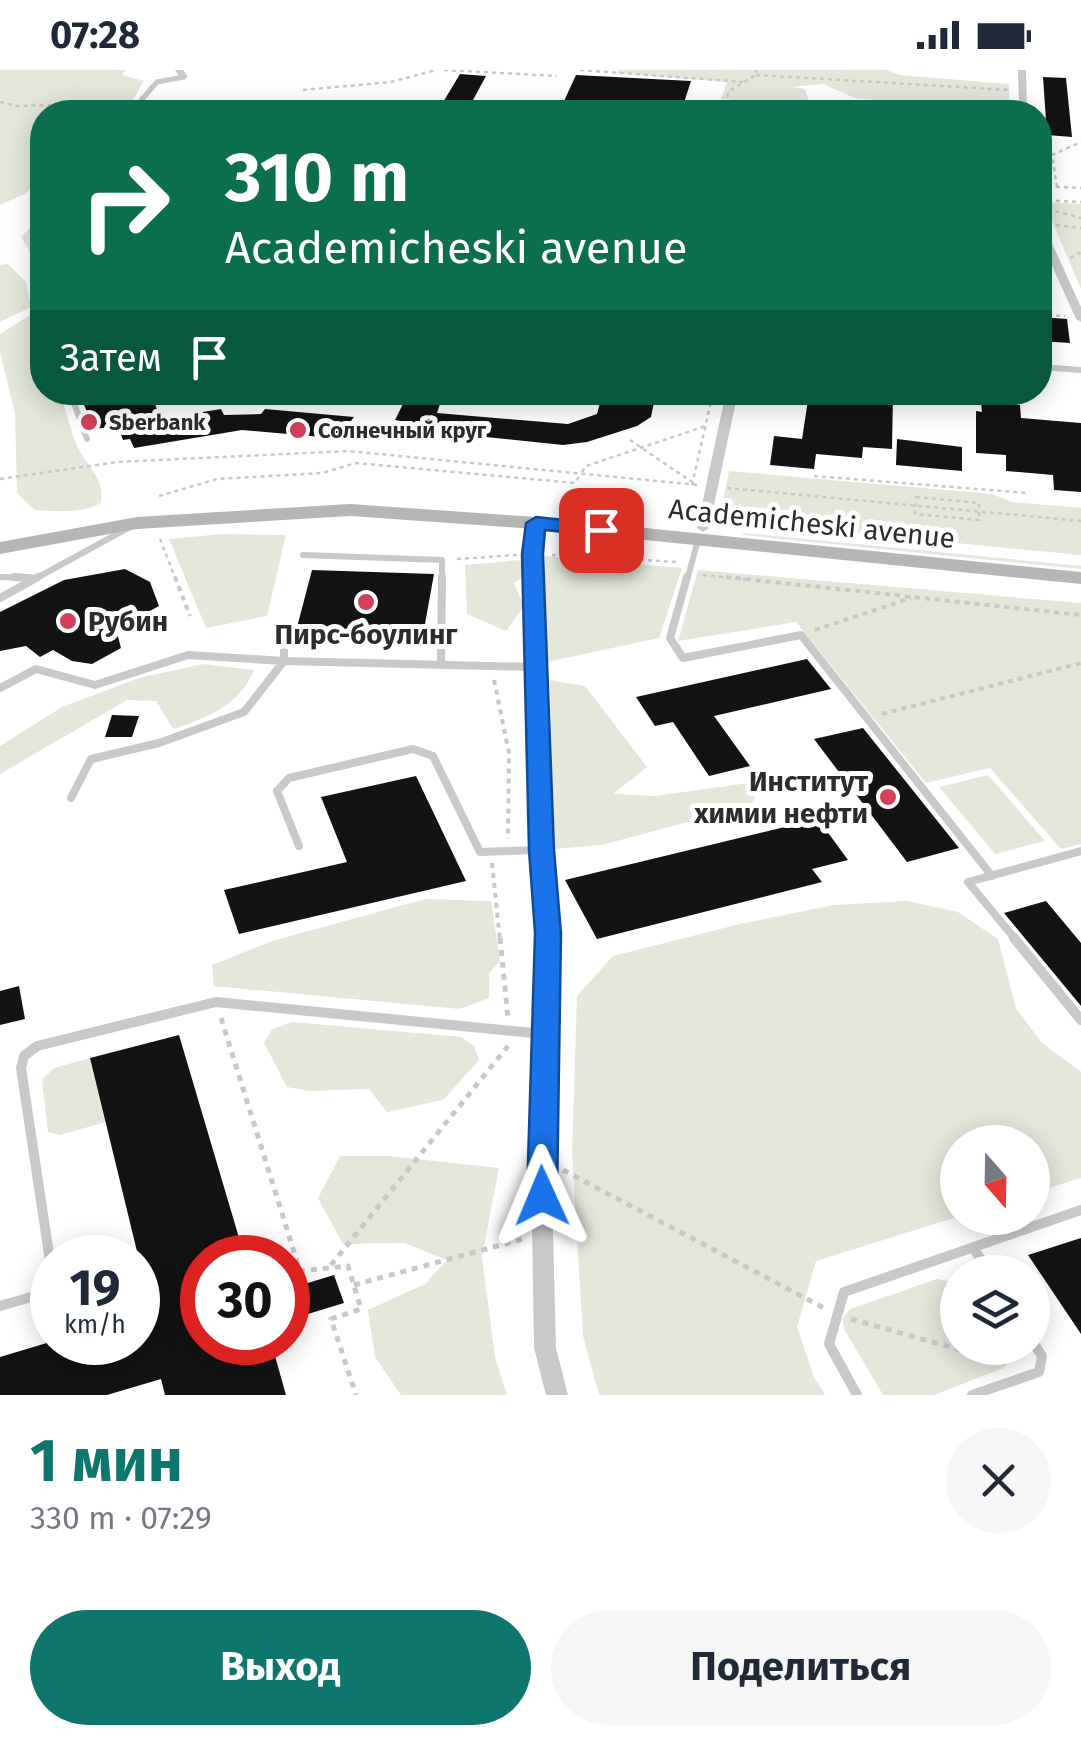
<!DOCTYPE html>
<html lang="ru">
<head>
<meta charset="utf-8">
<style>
  :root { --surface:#fff; --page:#f6f6f7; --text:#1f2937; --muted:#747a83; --accent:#0f766e }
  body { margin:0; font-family:"Fira Sans",sans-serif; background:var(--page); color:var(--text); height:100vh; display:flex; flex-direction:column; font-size:38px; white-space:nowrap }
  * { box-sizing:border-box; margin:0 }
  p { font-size:32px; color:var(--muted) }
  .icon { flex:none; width:55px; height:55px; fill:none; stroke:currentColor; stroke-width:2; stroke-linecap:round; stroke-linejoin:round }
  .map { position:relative; height:1325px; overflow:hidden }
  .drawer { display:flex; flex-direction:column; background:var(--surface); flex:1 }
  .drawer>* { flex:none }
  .top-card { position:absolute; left:30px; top:30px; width:1022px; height:305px; border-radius:40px; box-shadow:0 5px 25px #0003; background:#0b6e4f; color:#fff; overflow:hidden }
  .needle { width:65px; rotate:160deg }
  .fabs { position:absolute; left:940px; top:1055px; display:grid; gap:20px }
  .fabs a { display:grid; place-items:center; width:110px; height:110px; border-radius:50%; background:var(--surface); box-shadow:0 5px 25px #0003; font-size:50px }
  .speed { position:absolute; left:30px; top:1165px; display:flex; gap:20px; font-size:50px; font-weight:700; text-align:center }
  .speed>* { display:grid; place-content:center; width:130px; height:130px; border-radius:50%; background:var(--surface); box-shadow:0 5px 25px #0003; line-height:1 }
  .speed small { font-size:25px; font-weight:400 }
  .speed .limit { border:15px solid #d22; background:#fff; color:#111 }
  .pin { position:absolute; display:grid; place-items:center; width:85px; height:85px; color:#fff; margin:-42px; border-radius:20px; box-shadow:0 5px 15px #0006 }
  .me { position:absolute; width:110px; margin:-55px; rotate:359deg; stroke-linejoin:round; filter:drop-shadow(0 0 8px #0008) }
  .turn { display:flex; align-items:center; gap:35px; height:210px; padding:0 30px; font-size:45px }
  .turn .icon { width:130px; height:130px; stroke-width:2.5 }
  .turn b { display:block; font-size:70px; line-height:85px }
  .then { display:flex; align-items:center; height:95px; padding:0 30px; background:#0003; gap:20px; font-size:38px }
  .round { display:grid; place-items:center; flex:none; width:105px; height:105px; border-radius:52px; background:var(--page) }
  .head { display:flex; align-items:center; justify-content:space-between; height:170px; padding:0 30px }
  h1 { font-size:60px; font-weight:700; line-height:75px; color:var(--accent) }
  .cta { display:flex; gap:20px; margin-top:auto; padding:20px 30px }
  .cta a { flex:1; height:115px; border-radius:60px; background:var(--accent); color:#fff; font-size:40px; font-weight:700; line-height:115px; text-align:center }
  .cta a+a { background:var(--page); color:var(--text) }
  .status { display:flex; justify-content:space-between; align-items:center; height:70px; padding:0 50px; background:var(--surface); direction:ltr }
  .status svg { height:28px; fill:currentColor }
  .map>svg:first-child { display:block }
  .green { fill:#e4e8db }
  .building { fill:#131313 }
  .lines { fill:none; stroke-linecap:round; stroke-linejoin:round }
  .path-far2 { stroke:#c9c9c9; stroke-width:2.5; stroke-dasharray:4 4; stroke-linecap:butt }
  .path-far1 { stroke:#c9c9c9; stroke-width:4; stroke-dasharray:5 5; stroke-linecap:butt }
  .path { stroke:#c9c9c9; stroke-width:5; stroke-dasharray:6 6; stroke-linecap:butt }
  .service-far3 { stroke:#c9c9c9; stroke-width:5 }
  .service-far2 { stroke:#c9c9c9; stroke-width:6 }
  .service-far1 { stroke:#c9c9c9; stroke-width:8 }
  .service { stroke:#c9c9c9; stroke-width:10 }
  .minor { fill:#c9c9c9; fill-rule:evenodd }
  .secondary { fill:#b6b6b6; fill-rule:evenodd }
  .route { fill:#1a73e8; stroke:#114b97; stroke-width:2.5 }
  .poi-dot { fill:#d2405a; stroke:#fff; stroke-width:4 }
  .labels { text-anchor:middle; stroke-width:10; stroke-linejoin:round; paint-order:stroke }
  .far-poi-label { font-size:22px; font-weight:bold; fill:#2c2c2c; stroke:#fff; text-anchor:start }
  .street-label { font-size:28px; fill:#2c2c2c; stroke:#fff }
  .poi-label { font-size:28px; font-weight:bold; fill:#2c2c2c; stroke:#fff; text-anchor:start }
</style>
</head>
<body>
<div class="status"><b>07:28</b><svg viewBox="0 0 49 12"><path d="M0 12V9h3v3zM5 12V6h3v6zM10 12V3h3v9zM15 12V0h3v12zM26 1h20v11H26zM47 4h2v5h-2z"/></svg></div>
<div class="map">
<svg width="1081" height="1325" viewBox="0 0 1081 1325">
  <rect width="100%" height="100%" fill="#fff"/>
  <g class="green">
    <polygon points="0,0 126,0 122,5 144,11 126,42 42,42 42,108 25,124 0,135"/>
    <polygon points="618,0 887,0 900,5 1009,14 1010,42 855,28 823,14 792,17 805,19 812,42 730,42 736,30 721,29 727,12 617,3"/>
    <polygon points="1044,132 1081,134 1081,219"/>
    <path d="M42 146V322L60 323C66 340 70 359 77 376 86 397 105 406 101 433 81 444 57 441 35 440L17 423 15 343 0 282V264L38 240 32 185 21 167Z"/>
    <polygon points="8,194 26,212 31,237 0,252 0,195"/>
    <polygon points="729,401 992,424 1012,432 1081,438 1081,485 719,450"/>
    <polygon points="743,463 1081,496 1081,499 743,465"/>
    <polygon points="223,464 286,465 267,546 206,558 169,469"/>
    <polygon points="545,486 682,498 659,568 542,593"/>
    <polygon points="520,490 523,507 514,513 524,536 506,561 467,544 465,495"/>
    <polygon points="698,500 1081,533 1081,774 1061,779 990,698 926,713 796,552 678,571"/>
    <path d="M203 594 254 600C240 635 207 648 173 659L156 631 127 630 0 704V676L62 637 139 608Z"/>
    <polygon points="550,610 585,616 647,697 613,724 655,726 763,711 751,735 602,775 554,779"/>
    <polygon points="988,705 1045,771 995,784 939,717"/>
    <polygon points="425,829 491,831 500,891 489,903 489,928 460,939 214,916 212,895 272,871"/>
    <polygon points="907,831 958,842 998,869 1016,938 1042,973 1081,1002 1081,1108 1033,1123 1032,1072 958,1072 957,1147 816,1191 797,1257 814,1307 825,1325 599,1325 583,1266 572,1083 577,926 613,886 740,854 834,835"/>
    <polygon points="292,952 461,967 474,976 479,990 443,1030 387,1042 369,1019 309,1021 287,1017 264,973 272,959"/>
    <polygon points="90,988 106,1052 60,1065 48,1062 42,1010 54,998"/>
    <polygon points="340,1086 388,1086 499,1098 482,1187 495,1287 507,1325 401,1325 375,1287 368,1240 425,1214 447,1190 404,1173 343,1174 318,1128"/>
    <polygon points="937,1209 957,1213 958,1278 1002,1278 1006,1287 1004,1298 934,1325 883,1325 844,1259 843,1248 850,1239"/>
  </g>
  <g class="building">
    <polygon points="460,4 486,6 467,41 439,39"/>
    <polygon points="576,5 691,11 681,42 559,42"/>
    <polygon points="1043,7 1066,8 1072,67 1047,65"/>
    <polygon points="1040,247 1067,249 1070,273 1040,271"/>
    <polygon points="95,322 150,322 161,349 221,339 224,345 261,344 265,339 354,347 351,351 367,352 356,370 242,360 134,378 130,369 123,370 118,356 94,359 80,325"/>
    <polygon points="409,322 444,322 437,343 568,354 597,344 603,322 656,322 651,347 637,356 587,372 563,375 397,358 400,351 395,350"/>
    <polygon points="853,322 893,324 892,379 863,377 862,388 816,384 814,399 770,395 774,366 802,369 808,330 852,333"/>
    <polygon points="981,332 1020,335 1021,348 1081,353 1081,422 1054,420 1053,405 1006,401 1006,385 976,383 976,341 982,342"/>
    <polygon points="897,369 962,377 962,401 896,395"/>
    <polygon points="125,499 150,512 159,536 116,559 121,578 92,594 72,591 53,580 40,587 26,576 0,581 0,542 64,510"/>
    <polygon points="312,500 434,504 423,565 296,561"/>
    <polygon points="807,589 831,619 714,646 750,696 709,706 673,652 655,656 636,627"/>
    <polygon points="112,645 139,646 132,667 105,667"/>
    <polygon points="863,658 959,778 907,792 814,669"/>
    <polygon points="416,706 466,811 239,864 224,820 347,792 321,727"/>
    <polygon points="818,749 848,790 812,799 822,812 597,869 565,810"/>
    <polygon points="1046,831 1081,873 1081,936 1004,843"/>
    <polygon points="19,916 25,949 0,955 0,921"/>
    <polygon points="179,965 245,1188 202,1188 202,1272 271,1272 286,1325 165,1325 161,1309 107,1325 0,1325 0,1287 50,1272 138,1272 138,1247 152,1243 90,988"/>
    <polygon points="1081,1168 1081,1264 1028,1185"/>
    <polygon points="334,1205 344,1233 288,1250 288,1219"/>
  </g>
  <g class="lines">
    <g class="path-far2">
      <polyline points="444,0 557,6"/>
      <polyline points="580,0 743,12"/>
      <polyline points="756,5 1010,20"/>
      <polyline points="303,20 391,12 436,0"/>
      <polyline points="0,32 18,36 123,33"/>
      <polyline points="722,42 729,21 756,5 756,0"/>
      <polyline points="1040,102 1055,103"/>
      <polyline points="1040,116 1081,118"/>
      <polyline points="1057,117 1052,85 1081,72"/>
      <polyline points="1040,130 1081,132"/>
      <polyline points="1040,137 1081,148"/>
      <polyline points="1056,155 1081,158"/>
      <polyline points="1070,188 1081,182"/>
      <polyline points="33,239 32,250 42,277"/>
      <polyline points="1040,245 1065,246"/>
      <polyline points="1040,275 1052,284"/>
      <polyline points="673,329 711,333"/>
      <polyline points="630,370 692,412"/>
      <polyline points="582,402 586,396 706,356"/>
      <polyline points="814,406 1028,423"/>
      <polyline points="0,409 117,392 348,381 698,415"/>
      <polyline points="692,415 712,327"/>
      <polyline points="727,418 1081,451"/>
      <polyline points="159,426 217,409 322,403 356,393 575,413 580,405"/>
      <polygon points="916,427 979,433 979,450 915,444"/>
      <polyline points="160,469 176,510"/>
      <polyline points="552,485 677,492"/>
      <polyline points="457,489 517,485"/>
      <polyline points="703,505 750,510"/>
    </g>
    <g class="path-far1">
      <polyline points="175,507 190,546"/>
      <polyline points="726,507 1081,545"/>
      <polyline points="815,560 911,528"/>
      <polyline points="494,610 509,683 508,769"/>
      <polyline points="882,644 1081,593"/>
      <polyline points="492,793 500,870"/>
    </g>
    <g class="path">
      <polyline points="500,868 508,948"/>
      <polyline points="221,948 300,1201 348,1196 361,1239 331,1249 356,1325"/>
      <polyline points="563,1100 824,1238"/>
      <polyline points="331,1195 508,976"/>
      <polyline points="354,1215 523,1169"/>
      <polyline points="851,1249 1010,1294"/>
    </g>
    <g class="service-far3">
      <polyline points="131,42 157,12 184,7"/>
      <polyline points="37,119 42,113"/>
    </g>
    <g class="service-far2">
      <polyline points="70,322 87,369"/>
      <polyline points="303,485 442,490 442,510"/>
      <polyline points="0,507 30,508"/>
      <polyline points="33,510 128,458"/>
      <polyline points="687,510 698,470"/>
    </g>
    <g class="service-far1">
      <polyline points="14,507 30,508"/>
      <polyline points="687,507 670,568 683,588 801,565 992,806"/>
      <polyline points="0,528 38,507"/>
      <polyline points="284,571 284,591 535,597"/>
      <polyline points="441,595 442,507"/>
      <polyline points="0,618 36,599 95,615 188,585 284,591 244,642 159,673 91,689 71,728"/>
      <polyline points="299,776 277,721 289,708 413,679 433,686 480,782 541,780"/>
      <polyline points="1016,870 968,812 1081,781"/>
    </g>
    <g class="service">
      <polyline points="1014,868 1081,950"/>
      <polyline points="974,1179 989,1202"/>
      <polyline points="52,1204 21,998 24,986 37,976 216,932 544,964"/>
      <polyline points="0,1236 52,1221"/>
      <polyline points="857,1325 829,1274 844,1222 1081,1140"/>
      <polyline points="972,1325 1039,1302 1042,1286 1032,1271"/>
    </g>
    <g class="minor">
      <polygon points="175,0 183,0 188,7 181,9"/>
      <polygon points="1018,0 1026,0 1027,42 1019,42"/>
      <polygon points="1040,155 1045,158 1081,237 1081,252 1076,249 1040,169"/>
      <polygon points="1040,294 1081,297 1081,303 1040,300"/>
      <polygon points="726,322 738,322 709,458 703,462 697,458"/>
      <polygon points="536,449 542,453 542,597 556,863 551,1088 556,1278 568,1325 546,1325 534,1278 531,1088 540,863 528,597 530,453"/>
    </g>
    <polygon class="secondary" points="350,434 536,447 1081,502 1081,514 536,459 350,446 137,459 0,484 0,472 137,447"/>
  </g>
  <polygon class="route" points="536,447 601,454 611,460 601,466 545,460 543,484 554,780 561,863 557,1126 552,1134 542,1138 531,1134 527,1126 535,863 529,780 522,484 526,453"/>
  <g class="poi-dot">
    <circle cx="89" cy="352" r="10"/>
    <circle cx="298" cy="360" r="10"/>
    <circle cx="366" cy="532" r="10"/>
    <circle cx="68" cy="551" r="10"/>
    <circle cx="888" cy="727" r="10"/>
  </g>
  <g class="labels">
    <g class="far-poi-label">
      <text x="109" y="360">Sberbank</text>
      <text x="318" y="368">Солнечный круг</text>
    </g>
    <g class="street-label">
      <text transform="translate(812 453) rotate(6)" y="10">Academicheski avenue</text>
    </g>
    <g class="poi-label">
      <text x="88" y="561">Рубин</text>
      <text x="366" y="574" text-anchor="middle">Пирс-боулинг</text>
      <text x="868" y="721" text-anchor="end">Институт<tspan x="868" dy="32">химии нефти</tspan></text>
    </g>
  </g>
</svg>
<div class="fabs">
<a><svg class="needle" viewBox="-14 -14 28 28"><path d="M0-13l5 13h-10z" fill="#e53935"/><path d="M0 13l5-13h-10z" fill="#747a83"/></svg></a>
<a><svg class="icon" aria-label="layers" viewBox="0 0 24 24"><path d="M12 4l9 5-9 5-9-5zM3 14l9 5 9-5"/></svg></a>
</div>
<div class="speed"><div>19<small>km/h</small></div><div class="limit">30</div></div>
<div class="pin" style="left:601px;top:460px;background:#d93025"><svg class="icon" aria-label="arrive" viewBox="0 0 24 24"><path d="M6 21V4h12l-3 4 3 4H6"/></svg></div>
<svg class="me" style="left:542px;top:1126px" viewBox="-20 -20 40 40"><path d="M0-17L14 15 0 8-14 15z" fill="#1a73e8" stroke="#fff" stroke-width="4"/></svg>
<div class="top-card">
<div class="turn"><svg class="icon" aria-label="right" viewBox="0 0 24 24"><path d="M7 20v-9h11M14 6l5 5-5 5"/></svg><div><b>310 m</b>Academicheski avenue</div></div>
<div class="then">Затем<svg class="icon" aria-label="arrive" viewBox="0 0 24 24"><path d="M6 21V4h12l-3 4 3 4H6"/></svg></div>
</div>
</div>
<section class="drawer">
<div class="head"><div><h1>1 мин</h1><p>330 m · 07:29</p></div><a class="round"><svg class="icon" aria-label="close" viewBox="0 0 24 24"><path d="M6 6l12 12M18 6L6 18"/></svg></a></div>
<div class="cta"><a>Выход</a><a>Поделиться</a></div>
</section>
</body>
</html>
